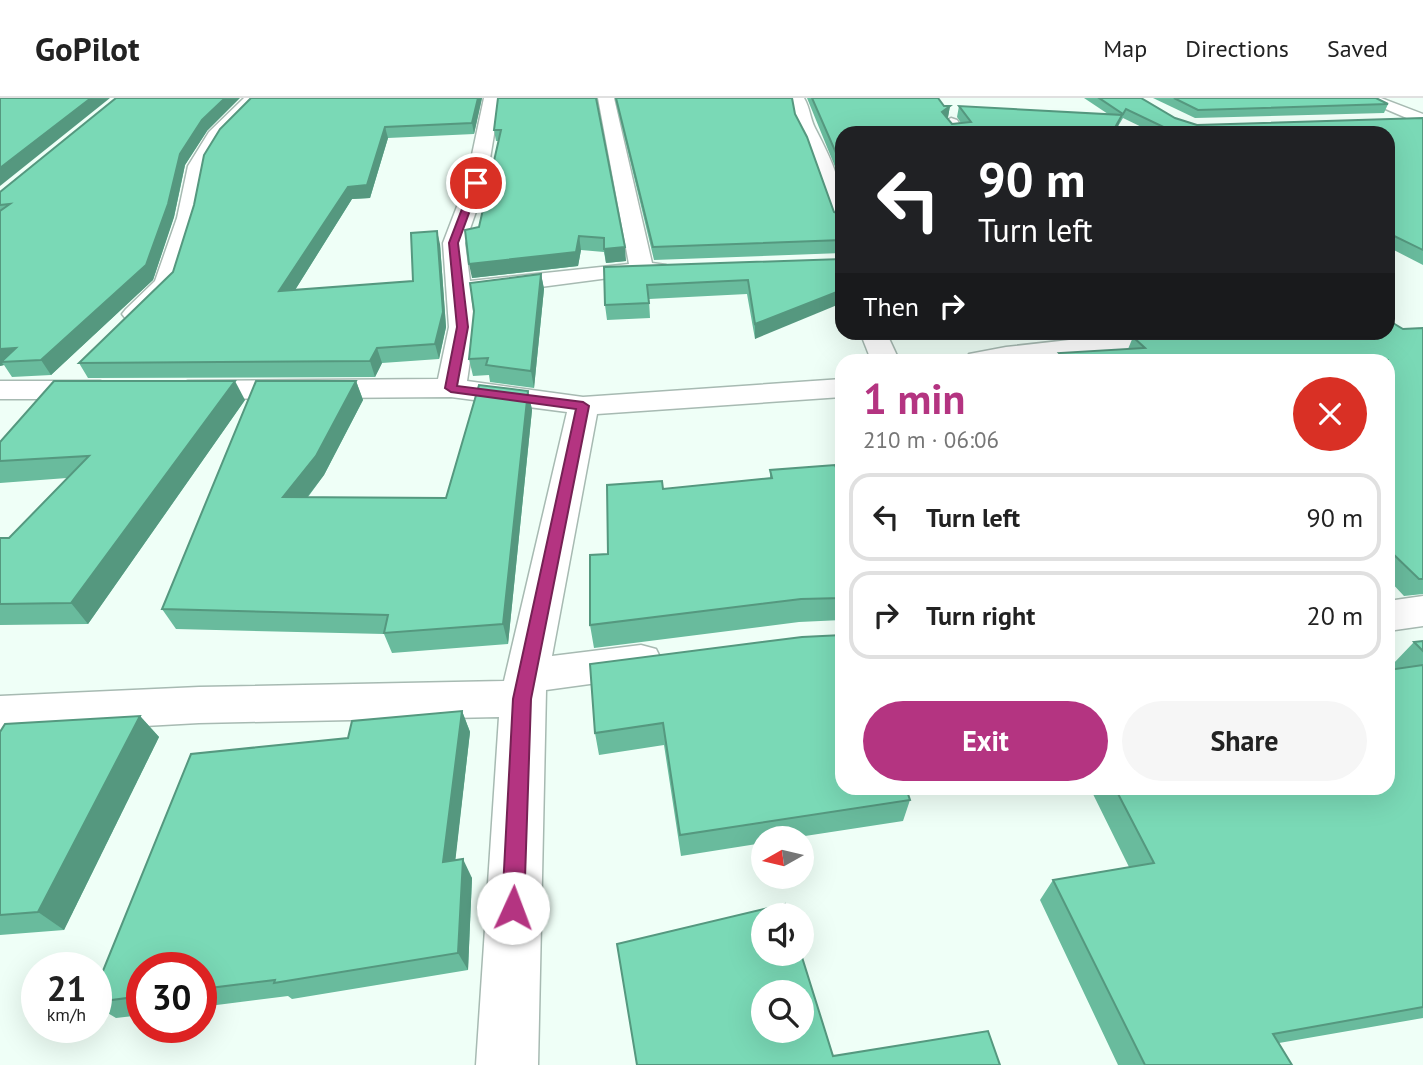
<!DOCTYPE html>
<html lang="en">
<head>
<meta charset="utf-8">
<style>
  :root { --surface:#fff; --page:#f6f6f6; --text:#222; --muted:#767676; --line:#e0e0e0; --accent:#b43481 }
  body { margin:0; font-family:"PT Sans",sans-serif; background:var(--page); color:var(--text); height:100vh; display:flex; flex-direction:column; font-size:26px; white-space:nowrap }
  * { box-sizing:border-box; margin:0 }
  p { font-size:23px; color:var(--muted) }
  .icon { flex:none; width:38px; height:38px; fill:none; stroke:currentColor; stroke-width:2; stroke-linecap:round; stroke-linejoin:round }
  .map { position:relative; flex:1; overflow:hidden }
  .sheet { position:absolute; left:835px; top:256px; width:560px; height:441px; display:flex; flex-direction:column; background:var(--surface); border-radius:21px; box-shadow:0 7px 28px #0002 }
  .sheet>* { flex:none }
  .hud { position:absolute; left:835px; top:28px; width:560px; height:214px; border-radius:21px; box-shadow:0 7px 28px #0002; background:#202124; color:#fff; overflow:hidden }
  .needle { width:46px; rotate:262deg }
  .fabs { position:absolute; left:751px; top:728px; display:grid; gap:14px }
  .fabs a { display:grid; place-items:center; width:63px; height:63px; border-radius:50%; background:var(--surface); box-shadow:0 7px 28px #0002; font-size:35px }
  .speed { position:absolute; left:21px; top:854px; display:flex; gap:14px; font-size:35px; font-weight:700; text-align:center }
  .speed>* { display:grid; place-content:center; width:91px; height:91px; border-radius:50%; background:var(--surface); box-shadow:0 7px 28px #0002; line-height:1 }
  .speed small { font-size:18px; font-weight:400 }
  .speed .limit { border:10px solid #d22; background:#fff; color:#111 }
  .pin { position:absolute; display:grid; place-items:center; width:60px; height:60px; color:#fff; margin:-30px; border:4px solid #fff; border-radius:50%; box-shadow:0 2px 7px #0007 }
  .me { position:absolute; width:77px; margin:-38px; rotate:2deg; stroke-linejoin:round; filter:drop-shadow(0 0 5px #0008) }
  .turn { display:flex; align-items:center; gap:24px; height:147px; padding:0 28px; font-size:32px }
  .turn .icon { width:91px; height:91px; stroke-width:2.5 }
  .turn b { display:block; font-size:49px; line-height:60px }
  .then { display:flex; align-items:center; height:66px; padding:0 28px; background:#0003; gap:14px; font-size:26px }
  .round { display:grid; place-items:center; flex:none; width:74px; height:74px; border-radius:37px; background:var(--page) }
  .headline { display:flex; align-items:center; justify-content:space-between; height:119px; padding:0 28px }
  h1 { font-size:42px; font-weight:600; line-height:52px; color:var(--accent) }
  .primary-button { display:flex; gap:14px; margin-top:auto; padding:14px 28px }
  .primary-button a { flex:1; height:80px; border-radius:42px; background:var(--accent); color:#fff; font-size:28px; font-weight:600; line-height:80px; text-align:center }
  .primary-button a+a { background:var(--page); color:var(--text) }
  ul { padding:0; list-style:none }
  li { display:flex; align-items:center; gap:21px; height:88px; margin:0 14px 10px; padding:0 14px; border:4px solid var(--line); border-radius:21px }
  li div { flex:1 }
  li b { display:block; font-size:26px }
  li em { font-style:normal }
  header { display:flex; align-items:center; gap:42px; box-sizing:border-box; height:98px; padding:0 35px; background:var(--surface); border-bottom:2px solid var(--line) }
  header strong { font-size:33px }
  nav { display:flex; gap:38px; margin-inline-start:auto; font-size:24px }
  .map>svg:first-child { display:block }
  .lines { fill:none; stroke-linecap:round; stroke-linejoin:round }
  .street-casing { stroke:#a7bab2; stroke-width:3 }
  .street { fill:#fff; fill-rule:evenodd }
  .wall { fill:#69bb9d }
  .shaded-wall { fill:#55987f }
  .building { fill:#7ad9b6; stroke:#55987f; stroke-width:2; fill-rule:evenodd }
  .route { fill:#b43481; stroke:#752254; stroke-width:2 }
</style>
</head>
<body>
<header>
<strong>GoPilot</strong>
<nav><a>Map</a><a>Directions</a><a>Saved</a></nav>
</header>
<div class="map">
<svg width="1423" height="967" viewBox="0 0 1423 967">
  <rect width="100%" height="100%" fill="#effff7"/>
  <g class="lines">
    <defs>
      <g id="street">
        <polygon points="244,0 261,0 222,41 206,68 197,120 178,186 144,221 135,224 126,221 122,216 126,211 155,183 177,120 188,68 209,34"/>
        <polygon points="484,0 500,0 486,85 465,145 470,183 629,166 598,0 614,0 652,165 666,167 670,172 666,177 609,180 471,198 475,229 467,283 583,299 842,281 842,299 597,316 552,558 641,547 656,551 662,563 656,575 641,579 546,592 538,967 476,967 499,619 199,625 0,636 0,598 199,589 504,583 567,314 451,299 188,301 178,298 173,292 178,286 188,283 438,281 449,229 443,145 466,85"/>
        <path d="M788 0H804C810 10 810 20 815 30 835 69 842 83 842 128L835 126 832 122 809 50 797 27 794 10Z"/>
        <polygon points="1360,0 1381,0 1423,16 1423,27"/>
        <polygon points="951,20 957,22 966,35 950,35 943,25"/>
        <polygon points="860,234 886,234 899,262 871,262"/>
        <polygon points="1140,234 1232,234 1228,240 1219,242 1031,262 965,262 969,256 1006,249"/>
        <polygon points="0,283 100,283 110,286 115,292 110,298 100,301 0,301"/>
        <polygon points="1423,498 1423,528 1388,533 1388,503"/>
      </g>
    </defs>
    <use href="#street" class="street-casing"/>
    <use href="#street" class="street"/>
  </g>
  <g class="wall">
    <polygon points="251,0 482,0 474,36 388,40 370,100 352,101 295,192 413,183 440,146 446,229 439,261 382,265 375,279 88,280 79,265 173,174"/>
    <polygon points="498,0 626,163 606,165 604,154 581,152 578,168 472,180 479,129 499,43 496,43 494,32"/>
    <polygon points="615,0 792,0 795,16 834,114 842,117 842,155 654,162"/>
    <polygon points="807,0 938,0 944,8 950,8 948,19 947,20 952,26 961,25 957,19 959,8 1108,16 1084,0 1141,0 1175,20 1197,27 1423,20 1423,167 1388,149 1388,35 1154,35 1123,20 1114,35 842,35 842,104 838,76"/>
    <polygon points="1153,0 1376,0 1388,6 1384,15 1195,20"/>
    <polygon points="207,33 185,67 174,119 153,182 51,277 12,279 4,267 0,268 0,94"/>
    <polygon points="842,161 755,241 747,196 649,201 650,220 607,222 605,207 604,169"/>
    <polygon points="541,176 544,191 534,290 490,284 489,277 473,278 469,261"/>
    <polygon points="1423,230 1423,496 1404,498 1388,481 1388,262 1057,262 1059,255 1128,251 1133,239"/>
    <polygon points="356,283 363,302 324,377 308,399 446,400 528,293 532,312 508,546 392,555 384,536 176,531 162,511"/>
    <polygon points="245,302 88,526 0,527 0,440 9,440 67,380 0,385 0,344"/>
    <polygon points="770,372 842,384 842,522 799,524 594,550 590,527 608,456 663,391 770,380"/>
    <polygon points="842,537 910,702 903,723 792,740 763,740 763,745 681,758 664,647 599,657 595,635"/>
    <polygon points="1423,543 1423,920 1279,945 1292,967 1118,967 1040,802 1053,782 1129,769 1090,690 1388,690 1396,571 1392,567 1414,544"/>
    <polygon points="462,613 470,634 455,762 472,780 468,872 292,901 288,898 201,909 201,870 142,870 142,917 116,920 96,908 96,890 348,640"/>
    <polygon points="140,618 159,639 64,832 0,837 0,634"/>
  </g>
  <g class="shaded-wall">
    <polygon points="91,0 110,0 0,88 0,70"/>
    <polygon points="225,0 240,0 207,33 185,67 174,119 153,182 51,277 41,262 202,22"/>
    <polygon points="478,0 482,0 474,36 472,25"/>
    <polygon points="950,8 948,19 940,24 942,14"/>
    <polygon points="1122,17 1118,28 1114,35 1112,35"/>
    <polygon points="385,29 388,40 370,100 352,101 285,208 279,193"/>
    <polygon points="437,133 440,146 446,229 439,261 435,246"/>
    <polygon points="579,138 581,152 578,168 472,180 469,166"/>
    <polygon points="625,149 626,163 606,165 604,151"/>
    <polygon points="541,176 544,191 534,290 531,273"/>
    <polygon points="842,192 842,205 755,241 755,226"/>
    <polygon points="16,250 1,264 4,267 0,268 0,251"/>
    <polygon points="377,250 382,265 375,279 370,263"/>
    <polygon points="235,283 245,302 88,526 71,505"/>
    <polygon points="356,283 363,302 324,377 292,419 283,399"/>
    <polygon points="528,293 532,312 508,546 503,526"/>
    <polygon points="462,613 470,634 453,783 443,764"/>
    <polygon points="140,618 159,639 64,832 38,814"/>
    <polygon points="463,761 472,780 468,872 458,855"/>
  </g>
  <g class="building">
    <polygon points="0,0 91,0 0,70"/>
    <polygon points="116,0 225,0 202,22 180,56 168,106 146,167 41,262 1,264 16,250 0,251 0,113 10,106 0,107 0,94"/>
    <polygon points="251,0 478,0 472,25 385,29 367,87 348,89 279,193 413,183 411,135 437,133 443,214 435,246 377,250 370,263 79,265 173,174 194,107 204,57 220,31"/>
    <polygon points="498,0 596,0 625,149 604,151 604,140 579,138 576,154 469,166 465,132 479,129 501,32 494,32"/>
    <polygon points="616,0 792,0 795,16 807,39 834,114 842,117 842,142 653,149"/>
    <polygon points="812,0 938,0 944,8 950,8 942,14 952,26 971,24 959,8 1122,17 1112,35 842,35 842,80 840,64"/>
    <polygon points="1099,0 1141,0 1175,20 1197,27 1423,20 1423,152 1388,135 1388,35 1176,35 1126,11 1123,16"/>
    <polygon points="1174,0 1376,0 1388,6 1198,12"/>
    <polygon points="842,161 842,192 755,226 748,182 647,187 649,205 605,207 604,169"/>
    <polygon points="541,176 531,273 486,267 488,260 469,261 474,213 470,185"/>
    <polygon points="1388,222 1403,231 1423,230 1423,481 1419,481 1390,453 1388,454 1388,262 1066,262 1059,255 1145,250 1133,239 1180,234 1388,234"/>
    <polygon points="54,283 235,283 71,505 0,506 0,440 9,440 89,358 0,363 0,344"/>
    <polygon points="256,283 356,283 316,358 283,399 446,400 479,287 528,293 503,526 384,535 388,517 162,511"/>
    <polygon points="835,367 842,384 842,500 801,501 590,527 590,457 608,456 607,387 662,383 663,391 772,380 770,372"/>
    <polygon points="842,537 842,690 906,690 910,702 680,737 663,625 595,635 590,566 802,539"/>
    <polygon points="1423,543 1423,553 1414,544"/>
    <polygon points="1423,567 1423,909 1273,936 1292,967 1145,967 1053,782 1154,765 1115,690 1388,690 1388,572"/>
    <polygon points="462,613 443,764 463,761 458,855 274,885 275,882 201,891 201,870 142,870 142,898 96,904 96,890 191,656 348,640 352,623"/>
    <polygon points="140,618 38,814 0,817 0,634 5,626"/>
    <path d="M785 806 789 817H763V856H801L833 958 988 933 1000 967H637L617 846ZM763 894H802V933H763Z"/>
  </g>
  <polygon class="route" points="476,82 480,85 458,145 468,229 457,288 583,304 589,308 531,601 524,810 521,818 513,821 505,818 502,810 513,601 576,311 451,294 445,290 457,229 449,145 472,85"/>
</svg>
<div class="fabs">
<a><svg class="needle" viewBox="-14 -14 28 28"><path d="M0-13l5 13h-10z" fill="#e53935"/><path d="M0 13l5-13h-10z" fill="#767676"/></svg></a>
<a><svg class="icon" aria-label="sound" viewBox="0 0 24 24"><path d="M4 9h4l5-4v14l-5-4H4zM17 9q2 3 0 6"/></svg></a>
<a><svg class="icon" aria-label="search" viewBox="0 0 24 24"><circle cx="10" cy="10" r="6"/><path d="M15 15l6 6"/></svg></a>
</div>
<div class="speed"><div>21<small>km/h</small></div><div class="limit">30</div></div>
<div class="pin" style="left:476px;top:85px;background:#d93025"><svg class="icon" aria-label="arrive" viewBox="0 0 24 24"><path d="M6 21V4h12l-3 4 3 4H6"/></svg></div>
<svg class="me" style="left:513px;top:810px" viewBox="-20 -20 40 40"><circle r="19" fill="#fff"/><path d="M0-13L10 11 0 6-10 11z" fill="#b43481"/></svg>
<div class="hud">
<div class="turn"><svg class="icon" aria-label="left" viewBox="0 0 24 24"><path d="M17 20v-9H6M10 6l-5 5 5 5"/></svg><div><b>90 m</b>Turn left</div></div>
<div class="then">Then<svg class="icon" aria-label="right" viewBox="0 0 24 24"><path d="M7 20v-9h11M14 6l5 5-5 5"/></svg></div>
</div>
<section class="sheet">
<div class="headline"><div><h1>1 min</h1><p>210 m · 06:06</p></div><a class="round" style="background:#d93025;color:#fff"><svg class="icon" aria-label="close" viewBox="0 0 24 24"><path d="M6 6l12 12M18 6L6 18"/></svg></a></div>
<ul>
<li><svg class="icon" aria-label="left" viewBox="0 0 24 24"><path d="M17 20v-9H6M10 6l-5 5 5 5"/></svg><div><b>Turn left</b></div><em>90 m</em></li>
<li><svg class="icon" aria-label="right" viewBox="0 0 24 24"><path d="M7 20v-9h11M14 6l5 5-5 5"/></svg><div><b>Turn right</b></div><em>20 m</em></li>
</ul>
<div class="primary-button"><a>Exit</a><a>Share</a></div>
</section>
</div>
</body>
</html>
